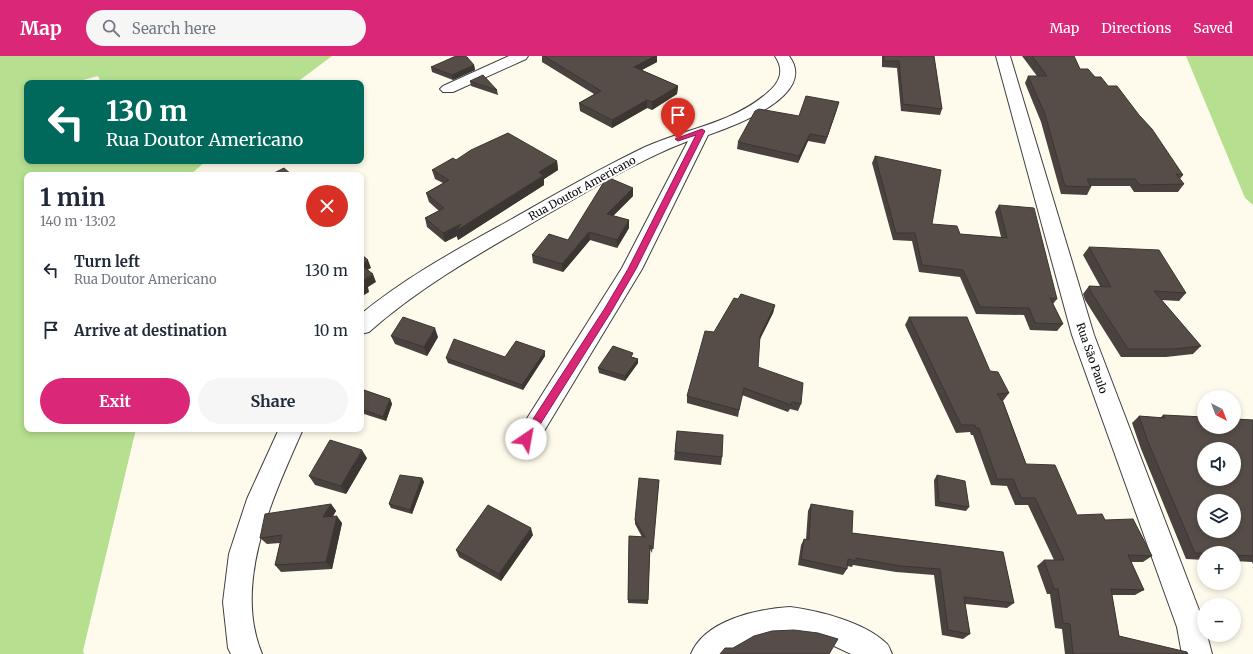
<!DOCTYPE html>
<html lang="en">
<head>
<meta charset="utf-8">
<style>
  :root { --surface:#fff; --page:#f6f6f7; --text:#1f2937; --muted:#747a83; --accent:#db2777 }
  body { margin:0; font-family:Merriweather,serif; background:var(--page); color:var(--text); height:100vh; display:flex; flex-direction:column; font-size:15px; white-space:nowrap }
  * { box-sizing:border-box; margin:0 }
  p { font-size:13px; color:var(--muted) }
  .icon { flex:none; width:22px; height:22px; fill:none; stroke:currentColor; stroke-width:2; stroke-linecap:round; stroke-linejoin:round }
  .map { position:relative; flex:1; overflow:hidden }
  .drawer { position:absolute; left:24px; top:116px; width:340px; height:260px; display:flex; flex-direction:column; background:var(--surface); border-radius:8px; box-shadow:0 2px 6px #0003 }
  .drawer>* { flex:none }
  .top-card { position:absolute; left:24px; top:24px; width:340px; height:84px; border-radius:8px; box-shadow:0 2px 6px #0003; background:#00695c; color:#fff; overflow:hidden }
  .needle { width:26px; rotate:138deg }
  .buttons { position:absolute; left:1197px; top:334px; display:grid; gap:8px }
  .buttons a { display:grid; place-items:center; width:44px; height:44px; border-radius:50%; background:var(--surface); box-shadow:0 2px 6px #0003; font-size:20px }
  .pin { position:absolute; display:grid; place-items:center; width:34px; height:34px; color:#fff; margin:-41px -17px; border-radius:50% 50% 50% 0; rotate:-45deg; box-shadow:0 0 4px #0007 }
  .pin .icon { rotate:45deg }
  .me { position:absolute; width:44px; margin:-22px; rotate:33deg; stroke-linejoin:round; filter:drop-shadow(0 0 3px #0008) }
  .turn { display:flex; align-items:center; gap:14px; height:84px; padding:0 16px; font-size:18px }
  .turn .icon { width:52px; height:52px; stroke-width:2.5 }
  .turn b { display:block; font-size:28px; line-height:34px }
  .round { display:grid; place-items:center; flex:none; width:42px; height:42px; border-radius:21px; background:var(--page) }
  .overview { display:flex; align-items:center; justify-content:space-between; height:68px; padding:0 16px }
  h1 { font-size:24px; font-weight:700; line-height:30px }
  .button { display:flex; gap:8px; margin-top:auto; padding:8px 16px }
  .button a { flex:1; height:46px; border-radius:24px; background:var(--accent); color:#fff; font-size:16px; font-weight:700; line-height:46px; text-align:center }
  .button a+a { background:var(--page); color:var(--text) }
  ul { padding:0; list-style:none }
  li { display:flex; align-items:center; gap:12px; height:60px; padding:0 16px }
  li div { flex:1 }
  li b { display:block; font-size:15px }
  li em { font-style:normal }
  header { display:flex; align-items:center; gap:24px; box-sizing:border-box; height:56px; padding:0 20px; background:var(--accent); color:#fff }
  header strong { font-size:19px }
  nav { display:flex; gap:22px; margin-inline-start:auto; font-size:14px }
  .search { width:280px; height:36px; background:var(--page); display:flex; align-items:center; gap:10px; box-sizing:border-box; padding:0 14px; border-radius:22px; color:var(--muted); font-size:15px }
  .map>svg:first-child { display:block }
  .forest { fill:#b6df90 }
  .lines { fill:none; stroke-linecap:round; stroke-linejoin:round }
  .minor-casing { stroke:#3f3f3f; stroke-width:2 }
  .minor { fill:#fff; fill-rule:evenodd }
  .wall { fill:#4a423e }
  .shaded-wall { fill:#3c3632 }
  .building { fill:#564d48; stroke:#3c3632; fill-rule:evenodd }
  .route { fill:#db2777; stroke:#8e194d }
  .labels { text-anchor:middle; stroke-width:4; stroke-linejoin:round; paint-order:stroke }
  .street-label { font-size:11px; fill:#0c0c0c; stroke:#fff }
</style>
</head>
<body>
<header>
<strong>Map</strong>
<div class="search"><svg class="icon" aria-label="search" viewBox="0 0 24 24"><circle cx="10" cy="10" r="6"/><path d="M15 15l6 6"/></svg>Search here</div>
<nav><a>Map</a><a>Directions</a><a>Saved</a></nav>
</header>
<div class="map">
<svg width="1253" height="598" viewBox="0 0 1253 598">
  <rect width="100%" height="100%" fill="#fffbec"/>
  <g class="forest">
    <polygon points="0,0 332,0 296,27 101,27 98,20 72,27 27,27 27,105 206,105 190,119 27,119 27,373 136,373 83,595 84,598 0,598"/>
    <polygon points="1186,0 1253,0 1253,149 1245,142"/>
  </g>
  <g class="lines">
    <defs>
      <g id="minor">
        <polygon points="509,0 528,0 526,3 453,36 443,36 440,33 443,30"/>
        <path d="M775 0H789C819 39 734 70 708 79L642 213 535 390 526 393 517 390 514 383 622 212 688 85C638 104 592 133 546 159 484 195 422 229 369 276L361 278V258C407 220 460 192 512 163 556 138 599 113 645 91 685 73 732 67 766 38 780 27 785 15 775 0Z"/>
        <polygon points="996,0 1010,0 1094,279 1204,567 1204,579 1207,579 1212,598 1182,598 1177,571 1072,279"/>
        <path d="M279 373H303C274 439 232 526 262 598H231L228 592 223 546 229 498 247 443Z"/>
        <path d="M790 551C820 555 864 566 886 587 889 589 890 594 892 598H851L832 589 813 583 790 580 768 581 750 586 729 598H691C705 564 757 553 790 551Z"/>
      </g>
    </defs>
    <use href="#minor" class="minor-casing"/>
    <use href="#minor" class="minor"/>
  </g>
  <g class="wall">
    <polygon points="542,0 657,0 657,6 642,14 678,30 677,38 652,54 647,52 612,72 580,55 579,47 594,38 542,6"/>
    <polygon points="882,0 934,0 942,53 940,59 901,55 897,12 882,11"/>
    <polygon points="1022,0 1074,0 1080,13 1108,30 1139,59 1183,119 1180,123 1184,128 1178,136 1134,136 1130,130 1091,130 1091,131 1087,139 1061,138 1041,66 1025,27 1028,20 1037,20"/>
    <polygon points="474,9 475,14 453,24 432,16 431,11"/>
    <polygon points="470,25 497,34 498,39 471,30"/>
    <polygon points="837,53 825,88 808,85 798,107 737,93 738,86 799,60"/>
    <polygon points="875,100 932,168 960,178 1001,181 995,156 999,149 1057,243 1053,248 1063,268 1057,275 1030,274 1024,259 976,258 960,221 919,216 912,185 893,184 872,107"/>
    <polygon points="456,104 557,105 558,114 544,123 544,129 458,184 457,180 445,186 427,171 425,162 439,155 429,146 426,137 443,127 435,123 432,114"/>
    <polygon points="633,132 633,140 613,160 629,164 629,172 617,192 590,184 563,216 533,207 532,199 568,184"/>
    <polygon points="1089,191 1186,237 1179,245 1161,244 1201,290 1193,298 1166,301 1121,301 1085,244 1083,238 1089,230 1100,230 1083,199"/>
    <polygon points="738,243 775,249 773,257 759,285 758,311 801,348 798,355 790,353 788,356 742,339 738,361 687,347 687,340"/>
    <polygon points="909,261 990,315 1009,337 1003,345 1026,408 1077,459 1105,464 1152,500 1143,506 1131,506 1144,534 1135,539 1112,539 1119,580 1188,598 1065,598 1062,573 1055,572 1050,538 1047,538 1037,510 1044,504 1054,504 1028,449 1015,449 1007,430 991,429 973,379 971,379 970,376 956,377 905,269"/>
    <polygon points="391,280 438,281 427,300 395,288"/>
    <polygon points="545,300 523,334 448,307 446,302 505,301"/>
    <polygon points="633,301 638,303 638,307 625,325 599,317 598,312"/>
    <polygon points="361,333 390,343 392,348 386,365 361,357"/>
    <polygon points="1163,359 1253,364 1253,508 1252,506 1234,505 1234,497 1204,497 1204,504 1186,503 1141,393 1132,367 1139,360 1160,362"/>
    <polygon points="677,375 722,401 721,409 674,404"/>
    <polygon points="367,402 346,438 315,429 309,420"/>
    <polygon points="937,419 969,451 966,455 935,450 934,424"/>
    <polygon points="422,422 424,426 412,458 391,452 389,448"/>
    <polygon points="659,424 652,497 650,493 648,548 628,547 629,480 642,481 635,468 635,464"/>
    <polygon points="331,448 336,455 333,460 342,467 332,513 281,516 275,509 280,487 267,488 260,482"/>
    <polygon points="811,448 852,477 1003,496 1014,547 1007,552 965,548 970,578 963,583 942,579 934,519 896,516 853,509 852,511 847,510 847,513 843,519 798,509 801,489 804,483 806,483 808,455"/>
    <polygon points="533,479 501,525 459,501 456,494"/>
  </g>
  <g class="shaded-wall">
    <polygon points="655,0 657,0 657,6 634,18 634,11"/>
    <polygon points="474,9 475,14 453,24 452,19"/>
    <polygon points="678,30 677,38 652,54 652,46"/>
    <polygon points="647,44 647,52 612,72 612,64"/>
    <polygon points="839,46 837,53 825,88 827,81"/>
    <polygon points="810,78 808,85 798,107 799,100"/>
    <polygon points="557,105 558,114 544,123 544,129 458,184 457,180 445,186 443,177 461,168 539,116"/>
    <polygon points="633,132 633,140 607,166 607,158"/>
    <polygon points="629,164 629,172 617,192 617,184"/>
    <polygon points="589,176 590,184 563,216 562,208"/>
    <polygon points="368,204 371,212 364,216 361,208"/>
    <polygon points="373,218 376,226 368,231 369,236 361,241 361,232 362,225"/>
    <polygon points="775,249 773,257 758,287 760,280"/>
    <polygon points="435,272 438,281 427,300 424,291"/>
    <polygon points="545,295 545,300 523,334 522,329"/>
    <polygon points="638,303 638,307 625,325 625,320"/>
    <polygon points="390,343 392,348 386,365 383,361"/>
    <polygon points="362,394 367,402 346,438 341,430"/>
    <polygon points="422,422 424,426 412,458 410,454"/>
    <polygon points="331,448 336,455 328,468 323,461"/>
    <polygon points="337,460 342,467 332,513 326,506"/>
    <polygon points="531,472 533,479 501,525 499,518"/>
  </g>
  <g class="building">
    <polygon points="456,0 465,0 467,1 474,9 452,19 431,11"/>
    <polygon points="544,0 655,0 634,11 678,30 652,46 647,44 612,64 579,47 601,35"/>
    <polygon points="884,0 934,0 942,53 903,48 899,5 884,5"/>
    <polygon points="1032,0 1074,0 1080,13 1088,13 1095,21 1101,21 1108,30 1117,30 1139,59 1152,73 1183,119 1176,118 1184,128 1140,129 1135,123 1087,123 1091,131 1065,130 1045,58 1028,20 1047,20"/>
    <polygon points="483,19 497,34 470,25"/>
    <polygon points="806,40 839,46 827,81 810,78 799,100 738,86 755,55 759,53 799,60"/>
    <polygon points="508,77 557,105 539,116 543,120 456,175 461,168 443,177 425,162 444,152 426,137 449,124 432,114 453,102 456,104 471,94"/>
    <polygon points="875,100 941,114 932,168 957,170 960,178 1007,182 999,149 1034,152 1057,243 1050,242 1063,268 1035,267 1029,252 980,251 963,214 922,209 915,177 896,177"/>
    <polygon points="284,112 292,119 270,119"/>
    <polygon points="607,121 633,132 607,158 629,164 617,184 589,176 562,208 532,199 549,178 568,184"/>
    <polygon points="1089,191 1159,194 1186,237 1154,235 1201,290 1174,293 1128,293 1091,236 1089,230 1111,231"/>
    <polygon points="361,198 368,204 361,208"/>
    <polygon points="361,209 373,218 362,225 366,228 361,232"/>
    <polygon points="741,238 775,249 760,280 758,311 803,327 801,348 792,346 791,349 744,332 739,354 687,340 705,275 714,276 734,242 738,243"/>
    <polygon points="403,261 435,272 424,291 391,280"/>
    <polygon points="909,261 967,261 990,315 998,316 1009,337 997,338 1003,346 1026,408 1055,409 1077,459 1102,458 1105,464 1133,463 1152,500 1128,499 1144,534 1111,533 1119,580 1187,596 1188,598 1073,598 1070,568 1063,567 1058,533 1054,533 1044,504 1064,504 1035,442 1021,442 1013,423 997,423 979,372 976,372 975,369 961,369"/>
    <polygon points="454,283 505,301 516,285 545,295 522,329 446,302"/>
    <polygon points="613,290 633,297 631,301 638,303 625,320 598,312"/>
    <polygon points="361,333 390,343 383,361 361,353"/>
    <path d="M1163 359 1204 361V371H1234V363L1253 364V500L1234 499V497H1195L1148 386 1139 360 1165 362ZM1204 393H1234V423H1204ZM1204 445H1234V475H1204Z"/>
    <polygon points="677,375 723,379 722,401 675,396"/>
    <polygon points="330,384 362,394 341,430 309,420"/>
    <polygon points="400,419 422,422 410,454 389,448"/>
    <polygon points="937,419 965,425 969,451 939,446"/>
    <polygon points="639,422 659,424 653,493 650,489 648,544 628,544 629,480 645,481 635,464"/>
    <polygon points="331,448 323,461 337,460 326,506 275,509 282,479 260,482 265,458"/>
    <polygon points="811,448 853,455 852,477 1003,496 1014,547 964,541 970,578 948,574 940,513 901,510 856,502 856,505 848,503 847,513 801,503 804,483 809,484"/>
    <polygon points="488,449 531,472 499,518 456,494"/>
    <polygon points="794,574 818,577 838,583 829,598 720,598 725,592 733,592 754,580 772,575"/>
  </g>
  <polygon class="route" points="702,73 705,75 636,213 611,256 529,386 522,386 521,383 522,380 605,252 628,213 696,79 678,85 675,83"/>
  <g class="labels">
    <g class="street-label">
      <text transform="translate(582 132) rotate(-29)" y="4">Rua Doutor Americano</text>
      <text transform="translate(1092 302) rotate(71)" y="4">Rua São Paulo</text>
    </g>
  </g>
</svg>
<div class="buttons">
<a><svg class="needle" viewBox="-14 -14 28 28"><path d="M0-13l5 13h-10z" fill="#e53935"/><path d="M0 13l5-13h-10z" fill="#747a83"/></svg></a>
<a><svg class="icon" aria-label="sound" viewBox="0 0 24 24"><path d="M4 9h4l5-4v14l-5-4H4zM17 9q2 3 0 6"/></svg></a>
<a><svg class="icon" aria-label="layers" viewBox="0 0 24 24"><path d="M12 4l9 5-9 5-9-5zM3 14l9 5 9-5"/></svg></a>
<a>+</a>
<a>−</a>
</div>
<div class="pin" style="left:678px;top:83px;background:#d93025"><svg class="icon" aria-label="arrive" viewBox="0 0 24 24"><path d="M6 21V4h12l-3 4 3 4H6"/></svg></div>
<svg class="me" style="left:526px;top:383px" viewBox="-20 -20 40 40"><circle r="19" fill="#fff"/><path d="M0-13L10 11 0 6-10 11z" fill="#db2777"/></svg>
<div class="top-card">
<div class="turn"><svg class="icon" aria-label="left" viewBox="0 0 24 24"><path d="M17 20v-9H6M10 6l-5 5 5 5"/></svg><div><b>130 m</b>Rua Doutor Americano</div></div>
</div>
<section class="drawer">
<div class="overview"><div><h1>1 min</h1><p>140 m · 13:02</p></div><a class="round" style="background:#d93025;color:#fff"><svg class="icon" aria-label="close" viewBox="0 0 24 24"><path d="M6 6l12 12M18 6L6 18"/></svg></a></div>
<ul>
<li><svg class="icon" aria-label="left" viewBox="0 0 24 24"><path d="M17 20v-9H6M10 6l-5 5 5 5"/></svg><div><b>Turn left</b><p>Rua Doutor Americano</p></div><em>130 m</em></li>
<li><svg class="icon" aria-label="arrive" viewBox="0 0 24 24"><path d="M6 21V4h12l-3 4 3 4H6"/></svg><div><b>Arrive at destination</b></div><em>10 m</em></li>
</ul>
<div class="button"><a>Exit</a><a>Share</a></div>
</section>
</div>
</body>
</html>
